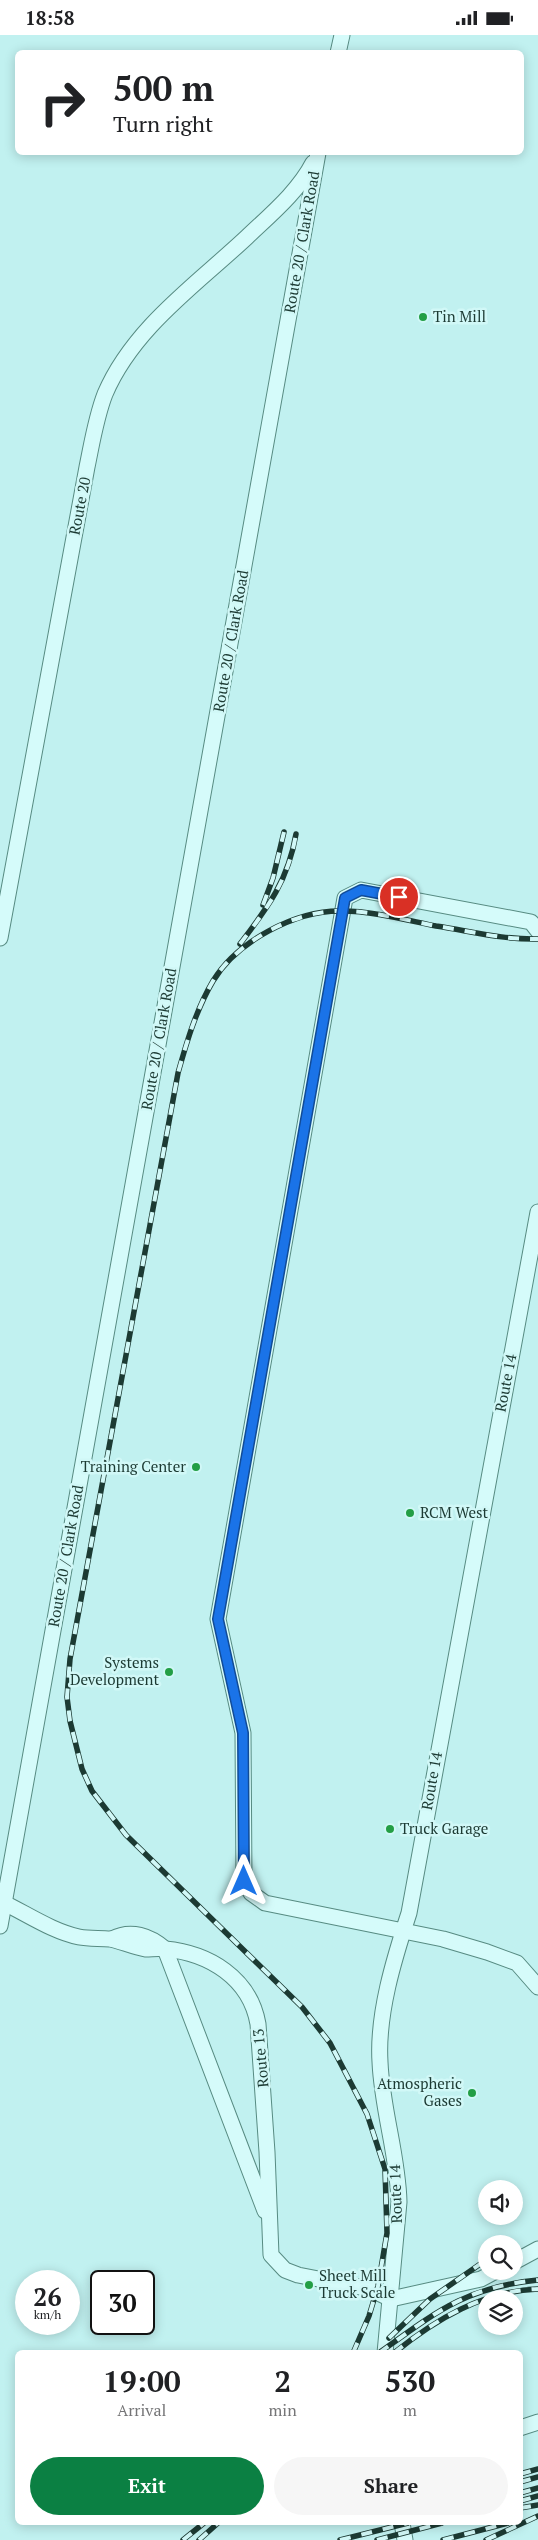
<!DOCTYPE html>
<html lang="en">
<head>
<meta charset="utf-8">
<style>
  :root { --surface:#fff; --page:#f6f6f6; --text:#202124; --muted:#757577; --accent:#0b8043 }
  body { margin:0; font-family:"PT Serif",serif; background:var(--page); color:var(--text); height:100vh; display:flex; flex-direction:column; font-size:19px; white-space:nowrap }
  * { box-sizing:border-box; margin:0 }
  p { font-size:16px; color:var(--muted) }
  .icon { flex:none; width:28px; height:28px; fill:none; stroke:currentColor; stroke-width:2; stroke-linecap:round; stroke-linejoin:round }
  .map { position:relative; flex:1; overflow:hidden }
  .side { position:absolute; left:15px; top:2315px; width:508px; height:175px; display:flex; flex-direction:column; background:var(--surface); border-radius:8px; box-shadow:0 2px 12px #0003 }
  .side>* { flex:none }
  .banner { position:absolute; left:15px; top:15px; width:509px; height:105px; border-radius:8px; box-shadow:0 2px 12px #0003; background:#fff; color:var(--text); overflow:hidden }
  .tools { position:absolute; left:478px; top:2145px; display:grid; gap:10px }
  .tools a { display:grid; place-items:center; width:45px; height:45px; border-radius:50%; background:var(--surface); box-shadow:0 2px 12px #0003; font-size:25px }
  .speed { position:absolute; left:15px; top:2235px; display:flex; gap:10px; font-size:25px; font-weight:700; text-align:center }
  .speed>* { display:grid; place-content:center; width:65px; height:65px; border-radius:50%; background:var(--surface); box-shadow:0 2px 12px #0003; line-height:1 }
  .speed small { font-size:12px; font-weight:400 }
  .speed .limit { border:2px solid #111; border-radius:8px; background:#fff; color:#111 }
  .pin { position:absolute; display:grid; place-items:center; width:42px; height:42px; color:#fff; margin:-21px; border:2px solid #fff; border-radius:50%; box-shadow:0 1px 5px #0007 }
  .me { position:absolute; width:55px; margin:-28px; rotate:0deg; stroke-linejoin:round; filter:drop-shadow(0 0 4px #0008) }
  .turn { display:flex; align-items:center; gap:18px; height:105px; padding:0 15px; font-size:22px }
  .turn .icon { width:65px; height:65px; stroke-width:2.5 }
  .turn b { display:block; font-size:35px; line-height:42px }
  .eta { display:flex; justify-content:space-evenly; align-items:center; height:85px; text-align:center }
  .eta b { font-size:30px; font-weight:600; line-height:35px }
  .button { display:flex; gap:10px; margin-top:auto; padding:10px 15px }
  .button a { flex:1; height:58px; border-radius:30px; background:var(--accent); color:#fff; font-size:20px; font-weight:600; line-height:58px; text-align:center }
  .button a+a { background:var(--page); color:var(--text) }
  .status { display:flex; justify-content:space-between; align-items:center; height:35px; padding:0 25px; background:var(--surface); direction:ltr }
  .status svg { height:14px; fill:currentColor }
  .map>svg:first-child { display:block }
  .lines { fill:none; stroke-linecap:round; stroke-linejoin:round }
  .minor-casing { stroke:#578b82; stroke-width:17 }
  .minor { stroke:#d5fbfa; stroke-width:15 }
  .rail-casing { stroke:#1c3a33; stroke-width:5.5 }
  .rail { stroke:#d1f8f7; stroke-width:4; stroke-dasharray:11; stroke-linecap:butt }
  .route-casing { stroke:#114b97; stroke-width:12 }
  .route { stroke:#1a73e8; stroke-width:9 }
  .poi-dot { fill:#239e45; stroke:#d1f8f7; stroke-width:2 }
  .labels { text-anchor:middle; stroke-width:5; stroke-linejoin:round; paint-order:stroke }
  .street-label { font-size:15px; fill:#1c3a33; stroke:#d1f8f7 }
  .poi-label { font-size:15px; fill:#1c3a33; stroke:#d1f8f7; text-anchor:start }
</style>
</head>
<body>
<div class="status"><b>18:58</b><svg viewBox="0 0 49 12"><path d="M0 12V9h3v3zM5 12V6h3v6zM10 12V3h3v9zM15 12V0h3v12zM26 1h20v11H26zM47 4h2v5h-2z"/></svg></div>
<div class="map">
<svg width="538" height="2505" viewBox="0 0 538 2505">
  <rect width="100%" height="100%" fill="#c1f1f0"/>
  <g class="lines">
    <defs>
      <g id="minor">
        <polyline points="338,18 342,0"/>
        <polyline points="538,896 531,887 361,855 345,863 218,1584 243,1698 244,1846 251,1858 265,1868 443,1904 487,1917 517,1928 538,1952"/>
        <path d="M0 903 87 432C92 408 96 382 105 359 133 293 197 249 247 202 270 180 298 157 313 128"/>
        <path d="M0 1866C26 1878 51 1896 79 1902 89 1904 100 1903 110 1904 121 1906 133 1912 146 1914 152 1914 159 1913 165 1914 209 1918 250 1943 258 1989L267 2117 271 2220 285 2235 298 2240 370 2254 391 2264 481 2244 496 2236"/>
        <polyline points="0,1891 318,118"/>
        <path d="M112 1904C131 1894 150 1901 165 1914L265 2176"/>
        <polyline points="514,2227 538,2214"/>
        <path d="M385 2318 399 2167C398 2120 382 2075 380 2027 377 1979 394 1924 409 1878L538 1177"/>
        <polyline points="520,2393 538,2387"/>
        <polyline points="402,2488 405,2505"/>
      </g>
    </defs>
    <use href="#minor" class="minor-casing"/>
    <use href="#minor" class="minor"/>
    <defs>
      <g id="rail">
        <polyline points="263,870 273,843 284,797"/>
        <path d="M240 909C268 872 288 846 296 799"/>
        <polyline points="389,2303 430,2264 486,2225"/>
        <path d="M353 2318 369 2281 378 2251 387 2198 385 2134 367 2079 330 2008 302 1972 126 1800 92 1756 82 1734 70 1686 67 1662 70 1624 178 1038C187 1006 196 975 213 946 237 906 296 875 342 876 373 876 406 885 436 891 470 896 504 905 538 904"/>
        <path d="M379 2318C436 2277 466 2252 538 2245"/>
        <path d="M394 2318C436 2284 483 2256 538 2254"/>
        <polyline points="520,2439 538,2434"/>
        <polyline points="520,2447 538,2442"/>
        <polyline points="520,2458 538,2453"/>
        <polyline points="520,2466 538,2461"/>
        <polyline points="520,2473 538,2470"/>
        <polyline points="183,2505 204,2488"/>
        <polyline points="199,2505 218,2488"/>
        <polyline points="340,2505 408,2488"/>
        <polyline points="377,2505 442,2488"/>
        <polyline points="443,2505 508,2488"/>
        <polyline points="486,2505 538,2481"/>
      </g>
    </defs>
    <use href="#rail" class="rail-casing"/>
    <use href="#rail" class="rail"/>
  </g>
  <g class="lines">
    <defs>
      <polyline id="route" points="244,1846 243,1698 218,1584 345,863 361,855 399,862"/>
    </defs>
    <use href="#route" class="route-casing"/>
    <use href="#route" class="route"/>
  </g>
  <g class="poi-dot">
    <circle cx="423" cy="282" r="5"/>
    <circle cx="196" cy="1432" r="5"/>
    <circle cx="410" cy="1478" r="5"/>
    <circle cx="169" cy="1637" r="5"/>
    <circle cx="390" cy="1794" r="5"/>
    <circle cx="472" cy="2058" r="5"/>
    <circle cx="309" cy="2250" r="5"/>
  </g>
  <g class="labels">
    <g class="street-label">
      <text transform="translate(302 207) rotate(-80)" y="5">Route 20 / Clark Road</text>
      <text transform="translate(80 471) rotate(-79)" y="5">Route 20</text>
      <text transform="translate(231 606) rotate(-80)" y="5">Route 20 / Clark Road</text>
      <text transform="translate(159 1004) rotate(-80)" y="5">Route 20 / Clark Road</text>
      <text transform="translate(506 1348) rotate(-79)" y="5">Route 14</text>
      <text transform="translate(66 1521) rotate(-80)" y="5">Route 20 / Clark Road</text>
      <text transform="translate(432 1746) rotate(-80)" y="5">Route 14</text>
      <text transform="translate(261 2023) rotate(-95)" y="5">Route 13</text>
      <text transform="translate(396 2159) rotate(-92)" y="5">Route 14</text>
    </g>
    <g class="poi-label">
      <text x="433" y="287">Tin Mill</text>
      <text x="186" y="1437" text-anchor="end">Training Center</text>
      <text x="420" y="1483">RCM West</text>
      <text x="159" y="1633" text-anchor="end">Systems<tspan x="159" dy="17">Development</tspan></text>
      <text x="400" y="1799">Truck Garage</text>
      <text x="462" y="2054" text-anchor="end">Atmospheric<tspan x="462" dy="17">Gases</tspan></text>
      <text x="319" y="2246">Sheet Mill<tspan x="319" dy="17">Truck Scale</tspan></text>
    </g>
  </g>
</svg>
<div class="tools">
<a><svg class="icon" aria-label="sound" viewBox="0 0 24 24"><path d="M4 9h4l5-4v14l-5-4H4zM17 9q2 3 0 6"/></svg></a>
<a><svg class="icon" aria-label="search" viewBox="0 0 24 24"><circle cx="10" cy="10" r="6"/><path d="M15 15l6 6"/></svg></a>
<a><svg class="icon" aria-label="layers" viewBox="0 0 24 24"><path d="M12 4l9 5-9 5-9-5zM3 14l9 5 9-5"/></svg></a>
</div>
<div class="speed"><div>26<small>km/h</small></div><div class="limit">30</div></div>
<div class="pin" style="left:399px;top:862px;background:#d93025"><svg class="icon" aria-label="arrive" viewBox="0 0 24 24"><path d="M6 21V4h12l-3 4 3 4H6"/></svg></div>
<svg class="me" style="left:244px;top:1846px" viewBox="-20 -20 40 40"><path d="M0-17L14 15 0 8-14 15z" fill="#1a73e8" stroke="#fff" stroke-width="4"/></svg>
<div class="banner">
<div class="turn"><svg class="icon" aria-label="right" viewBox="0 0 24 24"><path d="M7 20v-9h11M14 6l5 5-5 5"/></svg><div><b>500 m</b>Turn right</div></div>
</div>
<section class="side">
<div class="eta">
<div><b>19:00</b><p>Arrival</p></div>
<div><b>2</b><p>min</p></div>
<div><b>530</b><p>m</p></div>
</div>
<div class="button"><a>Exit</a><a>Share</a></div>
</section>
</div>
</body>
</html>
